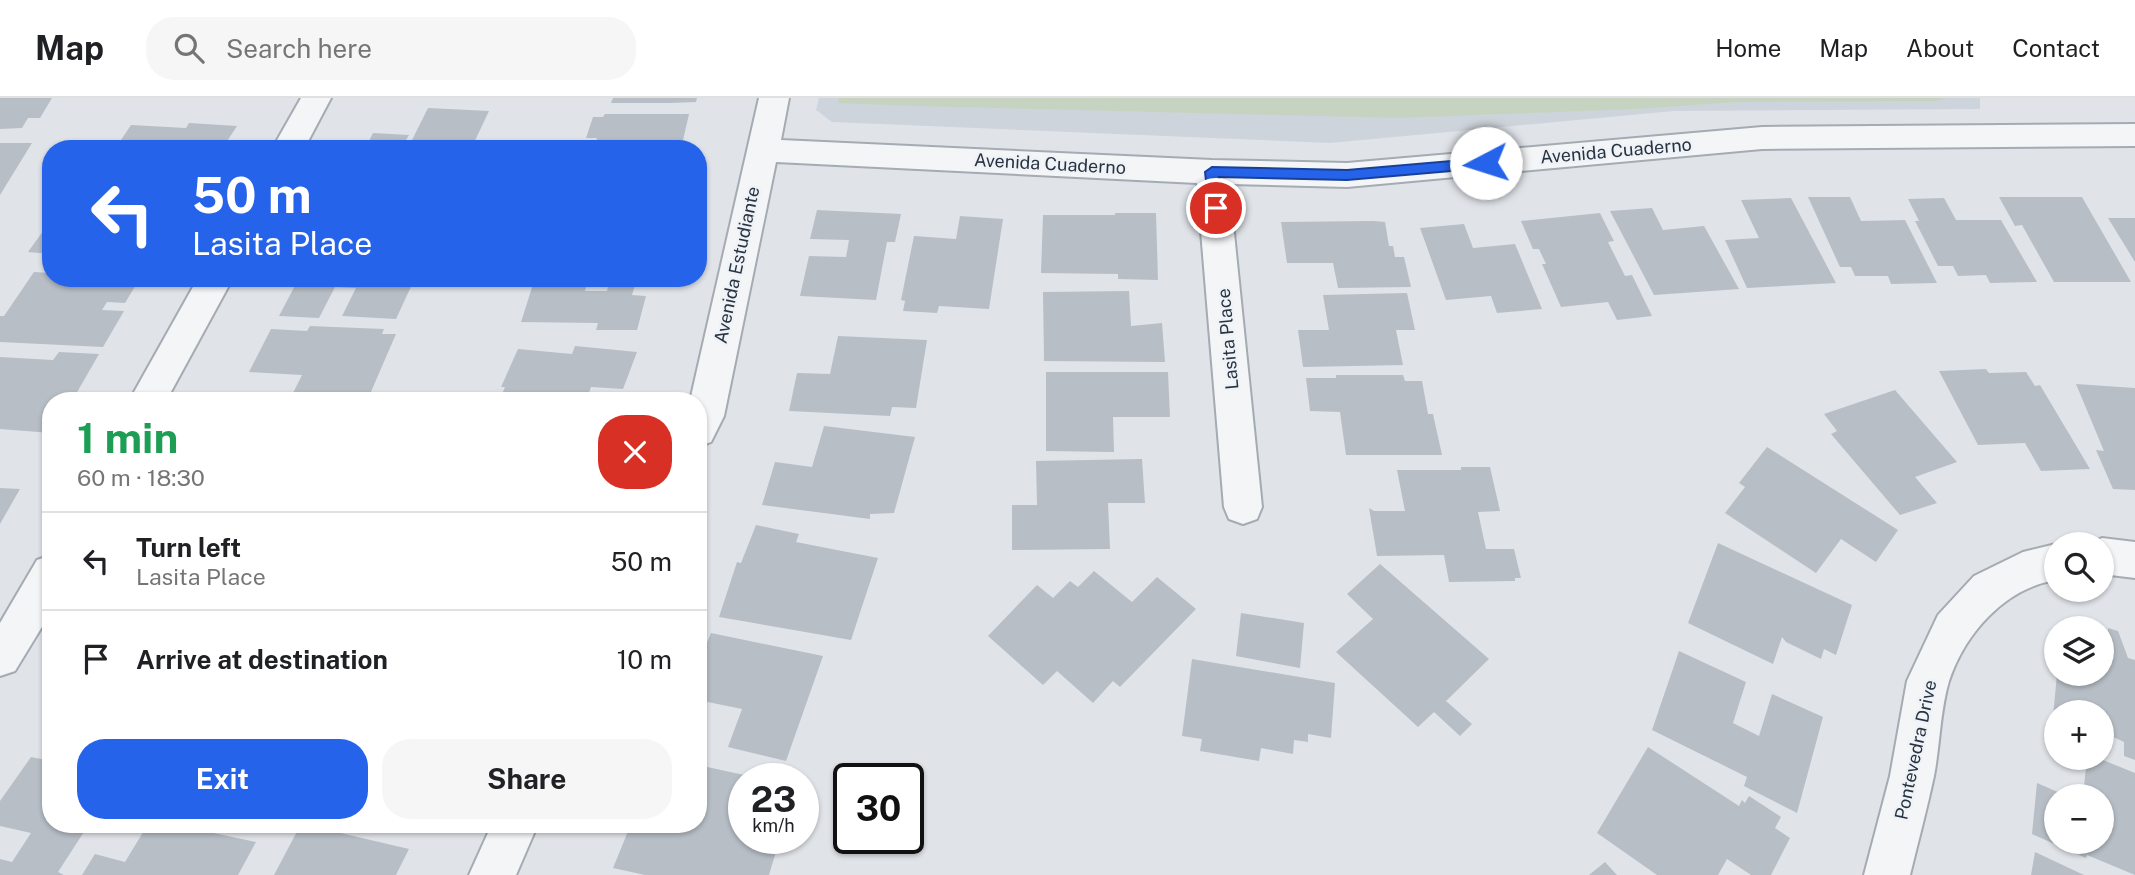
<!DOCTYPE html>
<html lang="en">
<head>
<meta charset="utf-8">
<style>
  :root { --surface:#fff; --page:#f6f6f6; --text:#202124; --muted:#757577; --line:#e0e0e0; --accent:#2563eb }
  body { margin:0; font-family:"Public Sans",sans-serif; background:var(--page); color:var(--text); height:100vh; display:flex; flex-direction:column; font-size:26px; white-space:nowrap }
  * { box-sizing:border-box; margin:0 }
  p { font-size:23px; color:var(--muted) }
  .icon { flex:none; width:38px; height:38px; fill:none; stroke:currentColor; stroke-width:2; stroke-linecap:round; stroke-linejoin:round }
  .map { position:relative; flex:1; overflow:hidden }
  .details { position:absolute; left:42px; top:294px; width:665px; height:441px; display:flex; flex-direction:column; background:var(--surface); border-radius:28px; box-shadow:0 2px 5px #0004 }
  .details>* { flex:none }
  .guide { position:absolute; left:42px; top:42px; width:665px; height:147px; border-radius:28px; box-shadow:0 2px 5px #0004; background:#2563eb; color:#fff; overflow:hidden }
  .fabs { position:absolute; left:2044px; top:434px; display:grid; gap:14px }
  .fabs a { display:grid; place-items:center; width:70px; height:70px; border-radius:50%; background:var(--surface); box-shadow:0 2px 5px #0004; font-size:35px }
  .speed { position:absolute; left:728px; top:665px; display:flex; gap:14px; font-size:35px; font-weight:700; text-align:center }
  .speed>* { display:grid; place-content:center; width:91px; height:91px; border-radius:50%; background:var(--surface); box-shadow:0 2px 5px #0004; line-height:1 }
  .speed small { font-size:18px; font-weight:400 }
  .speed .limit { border:4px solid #111; border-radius:10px; background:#fff; color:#111 }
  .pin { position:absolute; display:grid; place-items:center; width:60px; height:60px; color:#fff; margin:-30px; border:4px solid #fff; border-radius:50%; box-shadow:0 2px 7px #0007 }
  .me { position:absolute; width:77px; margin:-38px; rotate:265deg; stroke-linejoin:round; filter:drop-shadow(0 0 5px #0008) }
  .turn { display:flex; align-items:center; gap:24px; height:147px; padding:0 35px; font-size:32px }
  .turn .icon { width:91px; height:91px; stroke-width:2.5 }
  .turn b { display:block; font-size:49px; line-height:60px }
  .round { display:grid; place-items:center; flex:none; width:74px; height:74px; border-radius:28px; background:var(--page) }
  .head { display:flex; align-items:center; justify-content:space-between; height:119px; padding:0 35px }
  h1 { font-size:42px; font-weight:700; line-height:52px; color:#1e9e55 }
  .cta { display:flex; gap:14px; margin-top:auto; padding:14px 35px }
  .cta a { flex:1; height:80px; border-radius:28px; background:var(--accent); color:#fff; font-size:28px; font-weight:700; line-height:80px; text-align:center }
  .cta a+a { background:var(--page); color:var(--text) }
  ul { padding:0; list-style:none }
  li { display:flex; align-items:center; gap:21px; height:98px; padding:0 35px; border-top:2px solid var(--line) }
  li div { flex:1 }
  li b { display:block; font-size:26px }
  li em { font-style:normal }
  header { display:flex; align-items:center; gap:42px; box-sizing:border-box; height:98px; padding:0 35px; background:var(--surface); border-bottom:2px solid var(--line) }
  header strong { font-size:33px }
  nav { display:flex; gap:38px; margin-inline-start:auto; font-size:24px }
  .search { width:490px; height:63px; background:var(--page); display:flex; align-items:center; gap:18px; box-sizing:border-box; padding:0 24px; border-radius:28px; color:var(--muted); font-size:26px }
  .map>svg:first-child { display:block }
  .built { fill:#ced4db }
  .green { fill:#c7d3c1 }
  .building { fill:#b7bec6 }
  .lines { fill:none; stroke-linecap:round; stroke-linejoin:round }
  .minor-casing { stroke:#a5abb3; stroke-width:4 }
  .minor { fill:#f3f5f7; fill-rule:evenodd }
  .route { fill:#2563eb; stroke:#184099; stroke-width:2 }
  .labels { text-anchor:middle; stroke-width:5; stroke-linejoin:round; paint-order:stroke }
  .street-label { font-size:18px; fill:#283341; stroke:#eff3f7 }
</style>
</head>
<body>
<header>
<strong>Map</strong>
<div class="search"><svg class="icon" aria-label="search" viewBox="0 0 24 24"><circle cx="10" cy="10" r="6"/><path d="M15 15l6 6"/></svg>Search here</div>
<nav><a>Home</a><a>Map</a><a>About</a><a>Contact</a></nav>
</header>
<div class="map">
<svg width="2135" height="777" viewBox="0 0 2135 777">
  <rect width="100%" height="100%" fill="#e0e4e9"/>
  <polygon class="built" points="819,0 1980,0 1980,11 1674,13 1330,45 832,24 816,12"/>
  <polygon class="green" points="839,0 1947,0 1935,3 1739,4 1636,11 1398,20 914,8 838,5"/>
  <g class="building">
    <polygon points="0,0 52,0 40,20 28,20 22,30 0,31"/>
    <polygon points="613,0 697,0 696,4 668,5 611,5"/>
    <polygon points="428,10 489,13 471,51 365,51 373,35 409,37 406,42 412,42"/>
    <polygon points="605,16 689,16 681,51 594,51 597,40 586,40 593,19 603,19"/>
    <polygon points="189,25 237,28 222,51 115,51 131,27 186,30"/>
    <polygon points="0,45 32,45 0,97"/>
    <polygon points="1808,99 1850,99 1861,123 1905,122 1937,185 1891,186 1888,178 1855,178 1851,169 1840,169"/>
    <polygon points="1999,99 2082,99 2131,184 2054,184 2022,127 2015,128"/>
    <polygon points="1791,100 1836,185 1747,190 1725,142 1759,140 1741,102"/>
    <polygon points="1944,100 1956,122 2001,122 2037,184 1990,185 1986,177 1958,178 1953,168 1938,168 1915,123 1919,123 1908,101"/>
    <polygon points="1652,110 1663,132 1704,128 1739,191 1654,197 1610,113"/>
    <polygon points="817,112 901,116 895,144 887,144 876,202 800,198 809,158 846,159 849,142 810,141"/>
    <polygon points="1115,115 1156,115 1158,182 1118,181 1118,176 1041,175 1043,117 1115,117"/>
    <polygon points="1600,115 1614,143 1608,144 1625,178 1632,177 1652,218 1617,222 1608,204 1561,209 1542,166 1546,166 1539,151 1533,151 1521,123"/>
    <polygon points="960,118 1003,121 989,211 939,208 937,215 903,213 905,203 901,202 914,138 956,141"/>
    <polygon points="2108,120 2135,120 2135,164"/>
    <polygon points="51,122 51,156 28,154"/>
    <polygon points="1373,123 1385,124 1389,148 1393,148 1395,159 1404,159 1411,189 1338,190 1333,165 1287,165 1281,124"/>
    <polygon points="1464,126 1473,150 1515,146 1542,211 1497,215 1491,198 1446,202 1420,130"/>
    <polygon points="34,174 51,175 51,180 140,180 125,205 107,204 102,212 124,213 103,249 0,244 0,218 4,218"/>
    <polygon points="299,180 415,180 396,221 342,218 356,190 335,189 319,220 279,218"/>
    <polygon points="535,180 588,180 585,193 607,193 610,180 651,180 650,187 635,187 632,197 646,198 637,232 596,232 598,225 521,224"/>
    <polygon points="1129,193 1131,228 1162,225 1165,264 1044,263 1043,194"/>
    <polygon points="1407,195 1415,232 1396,232 1403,267 1303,269 1298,232 1329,232 1323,197"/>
    <polygon points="310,228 384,231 382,236 396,236 367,303 289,303 302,277 249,274 271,231 307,233"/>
    <polygon points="838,238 927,242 916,310 892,309 890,318 789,313 797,275 830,276"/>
    <polygon points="575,248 637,254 623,291 591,289 589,295 620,298 618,303 499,303 505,289 501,289 518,251 572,256"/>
    <polygon points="59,254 99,256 72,303 51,303 51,335 0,331 0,259 53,262"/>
    <polygon points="1986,271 1989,275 2026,274 2035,288 2040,287 2090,371 2041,373 2025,345 1978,347 1939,273"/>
    <polygon points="1046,274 1168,274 1170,319 1113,319 1114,354 1046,353"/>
    <polygon points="1336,277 1403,277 1405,283 1422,283 1428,316 1433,316 1442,357 1346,357 1340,314 1310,313 1306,280 1336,280"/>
    <polygon points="2076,286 2135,290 2135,392 2113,391 2096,352 2104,353"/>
    <polygon points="1895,292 1957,364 1915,379 1937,405 1900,417 1831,336 1837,333 1824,316"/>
    <polygon points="824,328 915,339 894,415 870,416 870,421 762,407 775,364 812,369"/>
    <polygon points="1767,349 1898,432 1876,464 1841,441 1816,475 1725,415 1745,389 1739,385"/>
    <polygon points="1142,361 1145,405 1108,405 1110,451 1012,452 1012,407 1037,407 1036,363"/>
    <polygon points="1461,369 1490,369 1500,413 1478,414 1486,451 1514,451 1521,480 1515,480 1515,483 1449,484 1444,457 1377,458 1369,410 1374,413 1405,413 1397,372 1461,372"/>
    <polygon points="0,390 20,391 0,426"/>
    <polygon points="756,427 799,436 796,444 878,460 851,542 719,519 737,464 741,465"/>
    <polygon points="1718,445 1852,507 1836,557 1824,551 1821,561 1786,544 1782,539 1773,566 1688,525"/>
    <polygon points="1380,466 1489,561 1446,603 1472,626 1460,638 1434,614 1418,629 1336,554 1373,521 1347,496"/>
    <polygon points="1094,473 1132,504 1157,479 1196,511 1120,589 1113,583 1093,605 1057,573 1043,587 988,538 1037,487 1053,500 1070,483 1078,489"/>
    <polygon points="1241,515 1304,525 1300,570 1236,558"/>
    <polygon points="2108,530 2118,533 2128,560 2135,562 2135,662 2124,658 2124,644 2109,637 2108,651 2102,648 2102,614 2056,614 2056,630 2052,629 2057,576 2102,576 2102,535 2108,537"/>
    <polygon points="711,535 823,558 786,663 728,649 742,611 698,602 698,566"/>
    <polygon points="1679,553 1746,584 1733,625 1759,638 1772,596 1823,619 1797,715 1744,688 1747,679 1652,632"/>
    <polygon points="1192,561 1335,585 1331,640 1308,636 1308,644 1294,642 1293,656 1261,650 1259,663 1200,653 1202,641 1182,638"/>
    <polygon points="1648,649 1739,708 1742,702 1745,705 1749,698 1781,719 1775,730 1790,740 1771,777 1751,777 1727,761 1718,777 1657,777 1597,735"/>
    <polygon points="31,659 51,663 51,726 89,726 58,774 64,777 0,777 0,761 12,764 31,735 0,728 0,703"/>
    <polygon points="2087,660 2098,660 2135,675 2135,777 2087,757 2086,760 2032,736 2037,685 2067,698 2056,698 2056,744 2102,744 2102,698 2083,698"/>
    <polygon points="698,667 758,680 744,681 744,740 780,740 769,777 645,777 613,770 631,726 698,726"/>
    <polygon points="148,726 208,726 204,733 256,744 238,777 82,777 95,756 125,764"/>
    <polygon points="301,726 302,726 409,751 396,777 274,777"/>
    <polygon points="2035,754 2084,777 2031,777"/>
    <polygon points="1605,764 1617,777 1589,777"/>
  </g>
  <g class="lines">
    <defs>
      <g id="minor">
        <polygon points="301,0 331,0 304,51 272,51"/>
        <polygon points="759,0 789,0 781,42 1212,62 1347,65 1762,29 2135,26 2135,48 1762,51 1347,89 1229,86 1262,409 1257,421 1243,426 1229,421 1224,409 1197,85 776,64 724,318 711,344 698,349 698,303 690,303"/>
        <polygon points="198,180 233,180 166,303 129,303"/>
        <polygon points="2102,440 2135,444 2135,480 2102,476 2102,446 2088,446"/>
        <path d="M2056 446V482C2005 490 1965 535 1949 583 1940 613 1940 647 1934 678 1927 711 1918 744 1910 777H1864L1890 678 1907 583 1938 517 1974 478 2023 454Z"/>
        <polygon points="51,457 51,514 15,573 0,578 0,525 37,462"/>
        <polygon points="492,726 538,726 516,777 469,777"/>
      </g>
    </defs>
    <use href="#minor" class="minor-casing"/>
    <use href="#minor" class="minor"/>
  </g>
  <polygon class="route" points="1486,60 1492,65 1486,70 1347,82 1219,79 1223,110 1216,115 1209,110 1205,74 1212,69 1347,72"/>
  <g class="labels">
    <g class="street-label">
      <text transform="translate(1616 53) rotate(-5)" y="6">Avenida Cuaderno</text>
      <text transform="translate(1050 66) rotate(3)" y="6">Avenida Cuaderno</text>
      <text transform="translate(737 167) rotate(-78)" y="6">Avenida Estudiante</text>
      <text transform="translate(1228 241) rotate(-95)" y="6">Lasita Place</text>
      <text transform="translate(1916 652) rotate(-78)" y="6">Pontevedra Drive</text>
    </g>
  </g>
</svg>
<div class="fabs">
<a><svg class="icon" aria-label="search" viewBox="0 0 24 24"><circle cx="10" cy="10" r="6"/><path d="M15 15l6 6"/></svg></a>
<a><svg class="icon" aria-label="layers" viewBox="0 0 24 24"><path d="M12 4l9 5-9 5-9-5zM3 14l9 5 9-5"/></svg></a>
<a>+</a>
<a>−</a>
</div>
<div class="speed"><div>23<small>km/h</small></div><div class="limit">30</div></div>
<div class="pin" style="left:1216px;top:110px;background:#d93025"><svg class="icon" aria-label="arrive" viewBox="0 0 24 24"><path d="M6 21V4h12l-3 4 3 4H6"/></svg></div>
<svg class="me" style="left:1486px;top:65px" viewBox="-20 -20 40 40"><circle r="19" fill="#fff"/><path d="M0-13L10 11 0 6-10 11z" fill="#2563eb"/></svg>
<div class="guide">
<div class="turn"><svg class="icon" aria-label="left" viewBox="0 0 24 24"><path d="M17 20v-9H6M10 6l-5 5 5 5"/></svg><div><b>50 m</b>Lasita Place</div></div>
</div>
<section class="details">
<div class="head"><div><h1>1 min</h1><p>60 m · 18:30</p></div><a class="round" style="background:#d93025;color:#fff"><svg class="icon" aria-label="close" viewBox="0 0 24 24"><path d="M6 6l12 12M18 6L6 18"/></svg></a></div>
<ul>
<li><svg class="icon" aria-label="left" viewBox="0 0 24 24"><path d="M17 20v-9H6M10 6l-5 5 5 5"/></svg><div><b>Turn left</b><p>Lasita Place</p></div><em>50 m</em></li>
<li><svg class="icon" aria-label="arrive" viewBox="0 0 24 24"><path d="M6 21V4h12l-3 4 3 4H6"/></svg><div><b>Arrive at destination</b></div><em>10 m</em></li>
</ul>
<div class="cta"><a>Exit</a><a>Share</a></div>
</section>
</div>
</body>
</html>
